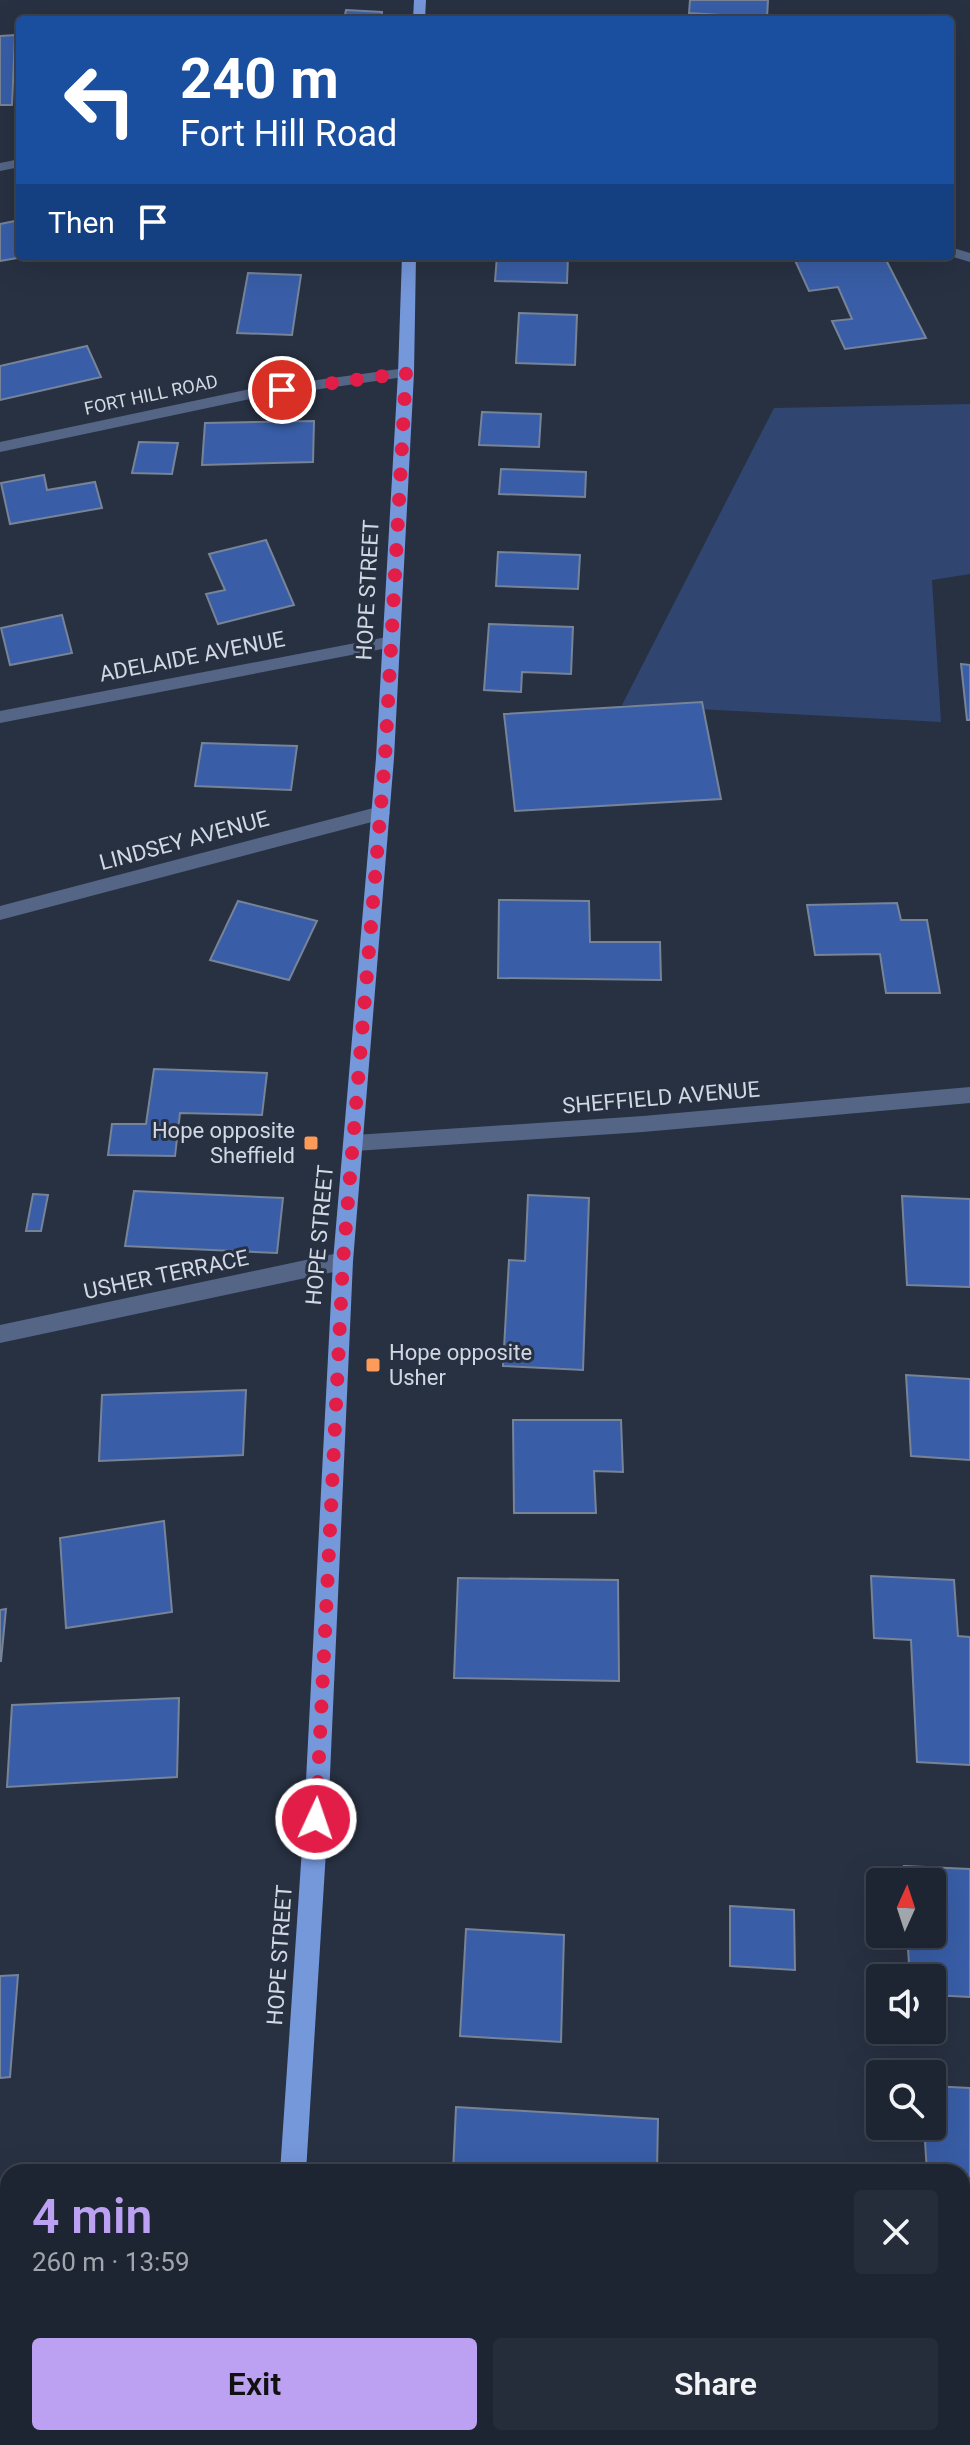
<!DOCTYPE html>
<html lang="en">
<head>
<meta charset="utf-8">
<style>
  :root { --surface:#1e2532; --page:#262d3a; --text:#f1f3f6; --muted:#a1a5ac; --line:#3c424d; --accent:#bca0f2 }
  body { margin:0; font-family:Roboto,sans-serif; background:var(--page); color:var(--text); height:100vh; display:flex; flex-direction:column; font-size:30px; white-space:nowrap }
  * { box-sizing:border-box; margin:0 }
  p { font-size:26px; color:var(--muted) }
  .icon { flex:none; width:44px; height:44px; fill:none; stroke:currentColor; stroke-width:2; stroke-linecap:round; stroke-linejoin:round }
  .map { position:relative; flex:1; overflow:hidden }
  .details { position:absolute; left:0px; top:2164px; width:970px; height:282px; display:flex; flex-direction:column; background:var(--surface); border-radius:24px 24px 0 0; box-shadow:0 8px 32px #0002,0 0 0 2px var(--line) }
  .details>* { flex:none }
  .top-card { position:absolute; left:16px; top:16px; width:938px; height:244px; border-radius:8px; box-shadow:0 8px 32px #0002,0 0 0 2px var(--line); background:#1a4fa0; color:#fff; overflow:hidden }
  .needle { width:52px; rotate:3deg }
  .controls { position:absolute; left:866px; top:1868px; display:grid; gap:16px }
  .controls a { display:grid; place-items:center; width:80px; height:80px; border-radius:8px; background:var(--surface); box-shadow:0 8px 32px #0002,0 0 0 2px var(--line); font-size:40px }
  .pin { position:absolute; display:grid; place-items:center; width:68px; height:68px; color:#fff; margin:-34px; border:4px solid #fff; border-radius:50%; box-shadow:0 2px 8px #0007 }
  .me { position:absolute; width:88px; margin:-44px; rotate:3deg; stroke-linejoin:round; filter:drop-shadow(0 0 6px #0008) }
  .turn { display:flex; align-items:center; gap:28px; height:168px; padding:0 32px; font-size:36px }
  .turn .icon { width:104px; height:104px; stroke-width:2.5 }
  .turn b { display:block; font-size:56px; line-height:68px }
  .then { display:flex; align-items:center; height:76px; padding:0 32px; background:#0003; gap:16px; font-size:30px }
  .round { display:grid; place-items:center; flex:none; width:84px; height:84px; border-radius:8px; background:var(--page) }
  .overview { display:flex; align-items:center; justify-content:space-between; height:136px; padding:0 32px }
  h1 { font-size:48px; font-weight:600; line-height:60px; color:var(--accent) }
  .primary-button { display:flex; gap:16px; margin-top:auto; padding:16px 32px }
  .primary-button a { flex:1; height:92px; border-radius:8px; background:var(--accent); color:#111; font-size:32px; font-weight:600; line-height:92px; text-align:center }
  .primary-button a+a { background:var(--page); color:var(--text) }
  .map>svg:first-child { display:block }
  .green { fill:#30456f }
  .building { fill:#395ea7; stroke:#778397; stroke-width:2 }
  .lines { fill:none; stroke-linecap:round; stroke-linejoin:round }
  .minor { fill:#546586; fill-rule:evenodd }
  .primary { fill:#7598db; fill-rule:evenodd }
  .route { stroke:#e11d48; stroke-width:14; stroke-dasharray:0 25.2 }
  .poi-dot { fill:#fe9b59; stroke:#283142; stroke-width:3 }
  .labels { text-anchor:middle; stroke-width:6; stroke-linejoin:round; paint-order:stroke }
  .far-street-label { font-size:18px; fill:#d2d8e3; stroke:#283142 }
  .street-label { font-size:22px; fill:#d2d8e3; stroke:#283142 }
  .poi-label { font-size:22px; fill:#d2d8e3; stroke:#283142; text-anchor:end }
</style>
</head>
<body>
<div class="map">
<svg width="970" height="2445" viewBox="0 0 970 2445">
  <rect width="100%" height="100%" fill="#283142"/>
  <polygon class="green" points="970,404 970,574 932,580 941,722 622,705 774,408"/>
  <g class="building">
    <polygon points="690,0 768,0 767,18 689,13"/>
    <polygon points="346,10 382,12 381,20 344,20"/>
    <polygon points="869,15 939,20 869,20"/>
    <polygon points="15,35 12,105 0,105 0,36"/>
    <polygon points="20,220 20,256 29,256 0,261 0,224"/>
    <polygon points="497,256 595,256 568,257 567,283 495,281"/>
    <polygon points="793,256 884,256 926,338 845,349 832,321 852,319 838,287 809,291"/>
    <polygon points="248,273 301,275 292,335 237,333"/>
    <polygon points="519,313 577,315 575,365 516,363"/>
    <polygon points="87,346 101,377 0,400 0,366"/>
    <polygon points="482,412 541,414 539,447 479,445"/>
    <polygon points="314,421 313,462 202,465 205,423"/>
    <polygon points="139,442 178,443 172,474 132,473"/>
    <polygon points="501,469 586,472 585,497 499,494"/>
    <polygon points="44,475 47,490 95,482 102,508 10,524 1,483"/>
    <polygon points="266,540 294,605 218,624 206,594 225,590 209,554"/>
    <polygon points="498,552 580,555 578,589 496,586"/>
    <polygon points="62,615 72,653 10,665 1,628"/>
    <polygon points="489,624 573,627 571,674 522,672 521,692 484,690"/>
    <polygon points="961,664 970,665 970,720 967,720"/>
    <polygon points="702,702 721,799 515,811 504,714"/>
    <polygon points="202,743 297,746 291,790 195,786"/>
    <polygon points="499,900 589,901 590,942 660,942 661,980 498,978"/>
    <polygon points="238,901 317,921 289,980 210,960"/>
    <polygon points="897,903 901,920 927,920 940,993 886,993 880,954 815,955 807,905"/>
    <polygon points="154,1069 267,1073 262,1115 180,1113 175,1156 108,1155 112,1124 146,1124"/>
    <polygon points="134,1191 283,1198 277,1253 125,1246"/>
    <polygon points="33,1194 48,1195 41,1231 26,1231"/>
    <polygon points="528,1195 589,1198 583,1370 503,1366 509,1260 525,1261"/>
    <polygon points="902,1196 970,1199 970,1287 907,1285"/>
    <polygon points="906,1375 970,1379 970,1460 911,1456"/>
    <polygon points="246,1390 243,1455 99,1461 102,1395"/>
    <polygon points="513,1420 621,1420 623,1472 594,1471 596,1513 514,1513"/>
    <polygon points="164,1521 172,1612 66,1628 60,1538"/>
    <polygon points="871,1576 954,1580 958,1636 970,1637 970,1765 917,1762 911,1640 874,1638"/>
    <polygon points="458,1578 618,1580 619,1681 454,1678"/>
    <polygon points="6,1609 1,1661 0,1661 0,1610"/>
    <polygon points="179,1698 177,1777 7,1787 12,1705"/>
    <polygon points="904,1866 970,1869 970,1997 932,1995 932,1978 910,1978 907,1934 932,1934 932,1882 905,1882"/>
    <polygon points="730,1906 794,1910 795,1970 730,1966"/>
    <polygon points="466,1929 564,1935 561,2042 460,2036"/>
    <polygon points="18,1975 10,2077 0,2078 0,1976"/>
    <polygon points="932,2086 970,2088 970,2257 962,2256 962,2172 927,2172 924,2126 932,2126"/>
    <polygon points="456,2107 658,2119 657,2172 453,2172"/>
    <rect x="709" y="2438" width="82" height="7"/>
    <rect x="801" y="2438" width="138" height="7"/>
  </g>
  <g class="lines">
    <g class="minor">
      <polygon points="20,159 20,167 0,171 0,163"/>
      <polygon points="950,247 970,253 970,262 950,256"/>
      <polygon points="406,368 414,373 411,376 250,399 0,452 0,442 250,389"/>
      <polygon points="392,636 398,638 400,642 398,646 0,723 0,711"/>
      <polygon points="381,806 387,808 390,813 387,818 0,920 0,906"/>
      <polygon points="970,1087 970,1103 643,1132 355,1151 348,1149 345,1143 348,1137 355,1135 643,1116"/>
      <polygon points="343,1252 350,1255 353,1261 350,1267 343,1270 0,1343 0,1325"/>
    </g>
    <g class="primary">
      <polygon points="414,0 426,0 425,20 413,20"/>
      <polygon points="402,256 416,256 414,373 394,758 353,1261 328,1819 306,2172 280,2172 304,1819 333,1261 376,758 398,373"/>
      <rect x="261" y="2438" width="28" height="7"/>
    </g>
  </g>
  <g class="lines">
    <polyline class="route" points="282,390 406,373 385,758 343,1261 316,1819"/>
  </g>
  <g class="poi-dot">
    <rect x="303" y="1135" width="16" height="16" rx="4"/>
    <rect x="365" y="1357" width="16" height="16" rx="4"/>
  </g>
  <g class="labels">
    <g class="far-street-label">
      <text transform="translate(151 395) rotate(-12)" y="6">FORT HILL ROAD</text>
    </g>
    <g class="street-label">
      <text transform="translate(367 590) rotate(-87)" y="8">HOPE STREET</text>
      <text transform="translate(192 656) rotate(-11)" y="8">ADELAIDE AVENUE</text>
      <text transform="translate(184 840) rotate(-15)" y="8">LINDSEY AVENUE</text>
      <text transform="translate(661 1097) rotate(-5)" y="8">SHEFFIELD AVENUE</text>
      <text transform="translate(319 1235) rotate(-85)" y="8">HOPE STREET</text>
      <text transform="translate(166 1274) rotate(-12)" y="8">USHER TERRACE</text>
      <text transform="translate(279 1955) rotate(-86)" y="8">HOPE STREET</text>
    </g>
    <g class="poi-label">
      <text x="295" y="1138">Hope opposite<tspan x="295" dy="25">Sheffield</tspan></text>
      <text x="389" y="1360" text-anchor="start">Hope opposite<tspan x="389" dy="25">Usher</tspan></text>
    </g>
  </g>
</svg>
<div class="controls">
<a><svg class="needle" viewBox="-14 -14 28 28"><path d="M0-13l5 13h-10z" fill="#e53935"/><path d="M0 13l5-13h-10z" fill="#a1a5ac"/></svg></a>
<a><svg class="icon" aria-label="sound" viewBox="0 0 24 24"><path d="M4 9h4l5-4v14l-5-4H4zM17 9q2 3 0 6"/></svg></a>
<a><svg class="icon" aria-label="search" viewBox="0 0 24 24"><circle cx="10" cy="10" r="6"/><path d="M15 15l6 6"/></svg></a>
</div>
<div class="pin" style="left:282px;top:390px;background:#d93025"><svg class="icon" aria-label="arrive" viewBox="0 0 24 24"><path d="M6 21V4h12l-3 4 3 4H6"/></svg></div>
<svg class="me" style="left:316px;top:1819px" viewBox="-20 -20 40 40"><circle r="17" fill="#e11d48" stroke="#fff" stroke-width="3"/><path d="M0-11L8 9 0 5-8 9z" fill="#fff"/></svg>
<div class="top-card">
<div class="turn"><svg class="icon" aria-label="left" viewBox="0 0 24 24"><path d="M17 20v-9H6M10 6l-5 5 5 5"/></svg><div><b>240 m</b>Fort Hill Road</div></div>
<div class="then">Then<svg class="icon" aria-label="arrive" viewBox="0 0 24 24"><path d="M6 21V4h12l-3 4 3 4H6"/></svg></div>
</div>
<section class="details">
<div class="overview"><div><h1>4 min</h1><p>260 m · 13:59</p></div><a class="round"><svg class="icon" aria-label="close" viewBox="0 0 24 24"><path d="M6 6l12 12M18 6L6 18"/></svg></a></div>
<div class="primary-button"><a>Exit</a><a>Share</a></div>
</section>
</div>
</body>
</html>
